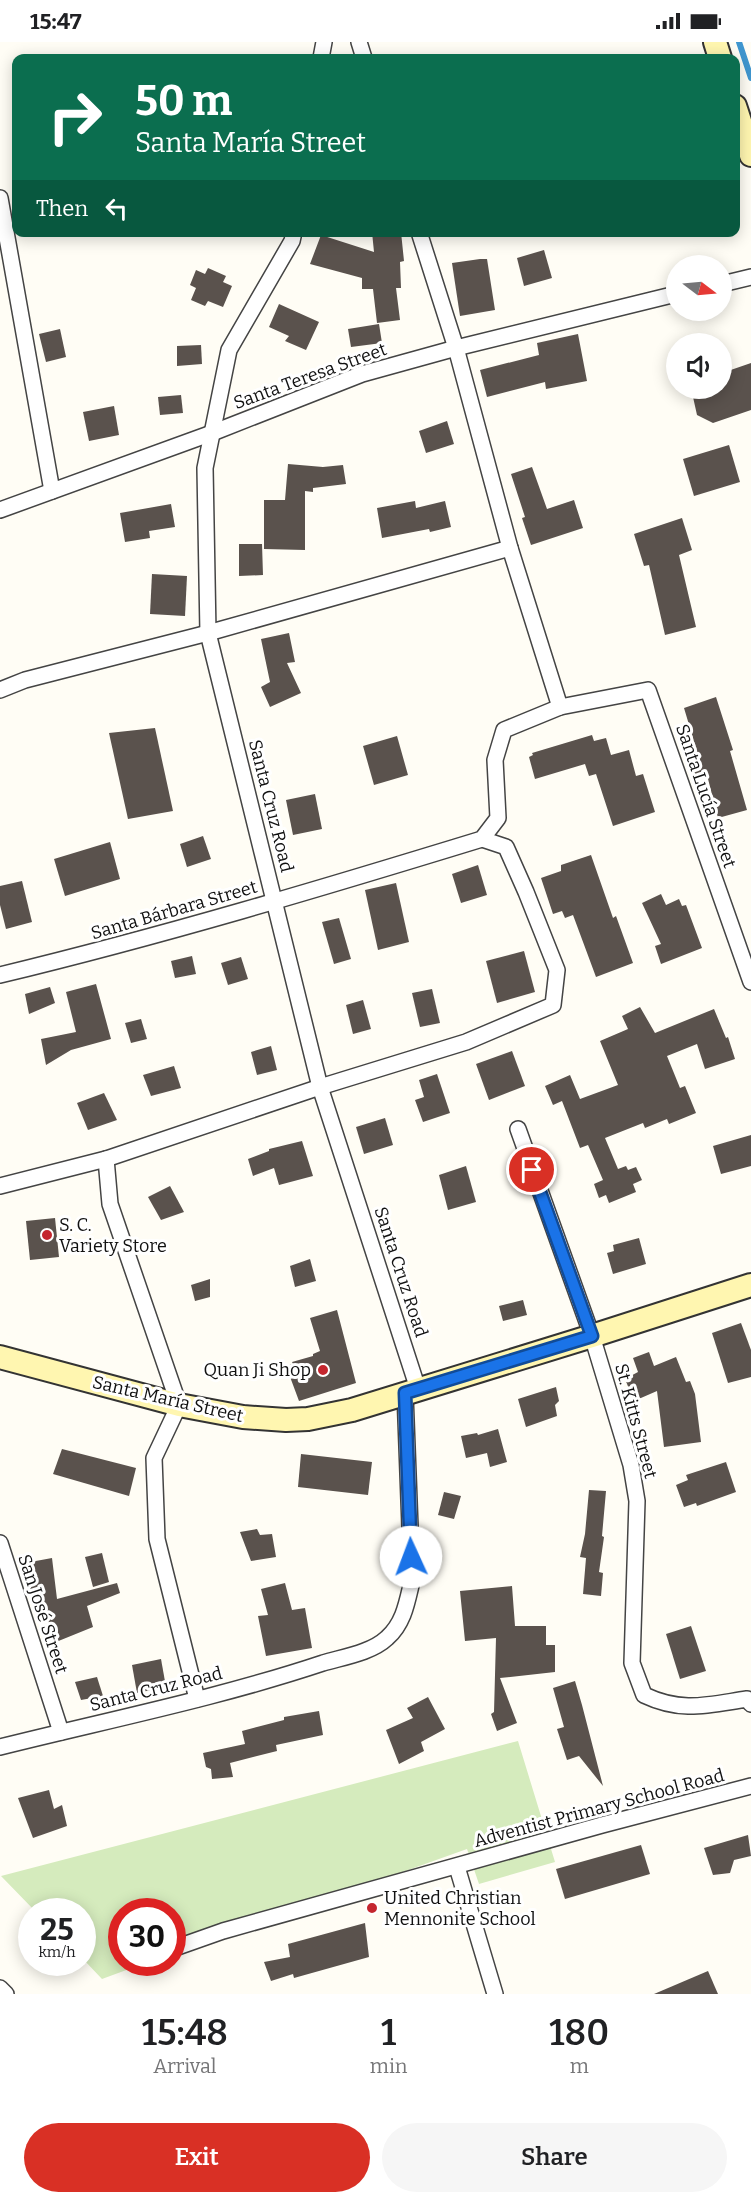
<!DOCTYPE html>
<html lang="en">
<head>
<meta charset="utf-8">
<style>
  :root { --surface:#fff; --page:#f6f6f6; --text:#202124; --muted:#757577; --accent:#d93025 }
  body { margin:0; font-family:Bitter,serif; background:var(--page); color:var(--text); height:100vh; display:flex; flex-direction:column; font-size:22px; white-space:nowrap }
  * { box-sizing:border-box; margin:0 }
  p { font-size:20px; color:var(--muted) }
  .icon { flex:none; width:33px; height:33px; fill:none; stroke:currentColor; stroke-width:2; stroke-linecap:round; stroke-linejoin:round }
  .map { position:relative; height:1952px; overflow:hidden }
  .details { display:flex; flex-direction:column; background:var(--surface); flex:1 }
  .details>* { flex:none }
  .banner { position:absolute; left:12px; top:12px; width:728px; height:183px; border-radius:12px; box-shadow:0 3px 15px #0003; background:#0b6e4f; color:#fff; overflow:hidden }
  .needle { width:39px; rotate:106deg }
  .fabs { position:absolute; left:666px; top:213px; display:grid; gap:12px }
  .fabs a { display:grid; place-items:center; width:66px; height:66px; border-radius:50%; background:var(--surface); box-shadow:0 3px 15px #0003; font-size:30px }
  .speed { position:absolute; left:18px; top:1856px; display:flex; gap:12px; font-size:30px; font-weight:700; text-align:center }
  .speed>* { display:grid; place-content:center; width:78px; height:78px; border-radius:50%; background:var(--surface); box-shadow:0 3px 15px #0003; line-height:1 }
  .speed small { font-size:15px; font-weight:400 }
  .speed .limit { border:9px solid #d22; background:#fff; color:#111 }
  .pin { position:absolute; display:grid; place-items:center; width:51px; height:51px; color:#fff; margin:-26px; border:3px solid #fff; border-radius:50%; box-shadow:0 2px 6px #0007 }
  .me { position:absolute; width:66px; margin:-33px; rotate:358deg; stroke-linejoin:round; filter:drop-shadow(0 0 4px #0008) }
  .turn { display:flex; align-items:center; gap:21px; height:126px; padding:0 24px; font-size:27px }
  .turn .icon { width:78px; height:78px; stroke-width:2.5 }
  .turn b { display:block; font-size:42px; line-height:51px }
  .then { display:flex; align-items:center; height:57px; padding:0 24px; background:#0003; gap:12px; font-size:22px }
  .eta { display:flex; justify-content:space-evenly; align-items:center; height:102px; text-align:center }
  .eta b { font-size:36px; font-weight:600; line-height:42px }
  .cta { display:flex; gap:12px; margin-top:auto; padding:12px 24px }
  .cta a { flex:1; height:69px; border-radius:36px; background:var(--accent); color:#fff; font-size:24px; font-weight:600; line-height:69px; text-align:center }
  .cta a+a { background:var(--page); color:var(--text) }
  .status { display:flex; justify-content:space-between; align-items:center; height:42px; padding:0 30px; background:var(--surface); direction:ltr }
  .status svg { height:16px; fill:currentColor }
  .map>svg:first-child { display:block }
  .green { fill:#d5ebbd }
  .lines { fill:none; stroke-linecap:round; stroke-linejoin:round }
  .stream { stroke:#3f96cf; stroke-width:6 }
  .building { fill:#5a524d }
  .street-casing { stroke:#444; stroke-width:18 }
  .secondary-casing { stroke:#333; stroke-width:26 }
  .street { stroke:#fff; stroke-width:15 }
  .secondary { stroke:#fff6b0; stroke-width:22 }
  .route-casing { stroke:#114b97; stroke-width:15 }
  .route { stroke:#1a73e8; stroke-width:10 }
  .poi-dot { fill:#c4262e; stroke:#fff; stroke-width:2 }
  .labels { text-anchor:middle; stroke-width:6; stroke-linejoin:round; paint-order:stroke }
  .street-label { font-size:18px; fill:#111; stroke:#fff }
  .poi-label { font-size:18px; fill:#111; stroke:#fff; text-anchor:start }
</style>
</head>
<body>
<div class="status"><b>15:47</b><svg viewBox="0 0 49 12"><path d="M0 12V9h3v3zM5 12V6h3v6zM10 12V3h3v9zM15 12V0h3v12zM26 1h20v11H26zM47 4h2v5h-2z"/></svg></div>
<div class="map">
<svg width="751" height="1952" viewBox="0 0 751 1952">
  <rect width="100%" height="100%" fill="#fffdf5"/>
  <polygon class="green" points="518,1699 555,1820 479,1842 467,1807 173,1912 172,1869 122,1869 122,1920 148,1920 102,1937 83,1917 82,1869 35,1869 1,1834"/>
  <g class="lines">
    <polyline class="stream" points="739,0 751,36"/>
  </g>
  <g class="building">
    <polygon points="372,190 401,190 404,219 400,220 401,246 396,246 400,278 377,281 373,247 362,247 362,236 310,222 321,193 374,210"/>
    <polygon points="544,208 552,236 524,244 517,216"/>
    <polygon points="480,217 487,217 495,268 460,274 452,221"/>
    <polygon points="208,226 226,234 223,240 232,244 223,265 208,259 205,264 191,258 196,246 190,243 196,228 205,232"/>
    <polygon points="279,262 319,280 306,308 285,299 289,294 269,285"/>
    <polygon points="379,282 382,301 351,305 348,287"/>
    <polygon points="60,287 66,315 46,320 39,292"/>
    <polygon points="578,292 587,339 546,347 545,340 487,355 480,328 539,313 537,301"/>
    <polygon points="201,303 202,322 177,324 177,304"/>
    <polygon points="751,321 751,368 713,381 697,373 691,346 722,346 722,331"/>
    <polygon points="181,353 183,371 160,373 158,355"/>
    <polygon points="114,364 119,393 89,399 83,370"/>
    <polygon points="447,379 454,402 426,411 419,389"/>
    <polygon points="729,403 740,440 694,454 683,417"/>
    <polygon points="288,422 323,425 343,423 346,442 313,446 313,450 305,449 305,508 264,507 264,458 285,458"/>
    <polygon points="532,425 547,467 574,458 583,486 531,503 522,476 525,475 511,432"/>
    <polygon points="415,459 416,466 445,459 451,485 430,490 429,487 382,496 377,466"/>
    <polygon points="171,462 175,485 149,489 150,496 125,500 120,471"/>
    <polygon points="682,476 692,508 679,513 696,585 665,593 649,523 644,524 634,492"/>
    <polygon points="239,502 262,502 263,533 239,534"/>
    <polygon points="152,532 187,534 185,574 150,572"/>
    <polygon points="289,591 295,620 287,621 301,651 270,665 261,645 270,640 261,597"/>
    <polygon points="716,655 733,708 730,709 747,768 718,776 706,729 695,733 686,710 696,706 684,666"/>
    <polygon points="155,686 173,769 128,777 109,691"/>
    <polygon points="592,693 594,699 606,696 611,713 629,708 636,734 643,732 655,770 613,784 596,732 589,734 585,722 535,737 529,715 533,713 532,711"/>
    <polygon points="397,694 408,733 374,743 363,704"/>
    <polygon points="315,752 322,787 293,793 286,758"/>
    <polygon points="203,794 211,817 187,825 180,802"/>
    <polygon points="110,800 120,837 65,854 54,817"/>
    <polygon points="591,813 613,876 616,874 633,921 596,935 573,873 565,876 562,869 553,872 541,836 561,829 561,823"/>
    <polygon points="478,823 487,853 461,861 452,832"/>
    <polygon points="22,839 32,880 6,887 0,863 0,844"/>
    <polygon points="396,841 409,900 378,908 365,848"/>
    <polygon points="661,852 666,863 679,857 682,864 686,863 702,906 661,922 655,904 661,902 642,861"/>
    <polygon points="339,876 351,917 334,922 322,880"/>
    <polygon points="524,909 535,950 497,961 486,919"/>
    <polygon points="192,914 196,932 175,936 171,919"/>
    <polygon points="241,915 248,937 228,943 221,921"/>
    <polygon points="96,942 111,997 71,1008 46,1023 41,997 76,990 66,950"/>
    <polygon points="50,945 55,961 29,972 25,952"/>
    <polygon points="432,947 440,981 420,985 412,951"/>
    <polygon points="363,958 371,987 353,992 346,963"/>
    <polygon points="640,965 655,991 714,967 726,996 728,995 735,1017 705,1027 697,1002 667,1014 680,1046 685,1044 696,1071 669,1082 667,1077 645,1086 643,1081 605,1096 618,1127 626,1124 628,1128 636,1125 642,1138 633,1142 636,1150 609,1161 606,1153 599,1156 594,1142 603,1138 588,1103 580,1106 562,1059 553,1063 545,1044 570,1033 580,1057 618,1043 600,999 628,987 622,974"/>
    <polygon points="141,977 147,997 131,1001 125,981"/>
    <polygon points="271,1004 277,1028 257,1033 251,1010"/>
    <polygon points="512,1009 525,1044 489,1058 476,1022"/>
    <polygon points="174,1024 181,1046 151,1054 143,1033"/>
    <polygon points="437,1032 450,1071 423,1080 415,1058 424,1055 419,1038"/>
    <polygon points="104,1051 117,1078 88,1088 77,1061"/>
    <polygon points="385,1076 393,1103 364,1112 356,1085"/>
    <polygon points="751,1093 751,1124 721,1132 713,1104"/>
    <polygon points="302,1099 313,1134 279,1143 274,1126 253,1134 248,1117 269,1109 269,1107"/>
    <polygon points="466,1124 476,1160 448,1168 439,1133"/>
    <polygon points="170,1144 184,1170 161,1178 148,1155"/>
    <polygon points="55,1176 59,1215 30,1218 26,1179"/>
    <polygon points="639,1196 646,1222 613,1232 607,1211 614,1209 613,1203"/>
    <polygon points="310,1217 316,1239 295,1245 290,1224"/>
    <polygon points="210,1237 210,1255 195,1259 191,1243"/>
    <polygon points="523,1258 527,1273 503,1279 499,1264"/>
    <polygon points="337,1268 356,1341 299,1359 286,1324 293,1322 292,1320 313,1314 313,1312 320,1309 310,1276"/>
    <polygon points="741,1281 751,1308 751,1335 728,1341 712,1291"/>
    <polygon points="649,1310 654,1324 676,1315 686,1340 690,1339 695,1352 701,1400 664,1405 657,1349 634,1359 625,1337 638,1330 633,1316"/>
    <polygon points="556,1345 559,1359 555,1363 557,1374 526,1385 518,1357"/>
    <polygon points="498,1387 507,1420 490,1425 487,1411 466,1416 461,1394 477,1391 478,1393"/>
    <polygon points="62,1407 136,1426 129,1454 53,1432"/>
    <polygon points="301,1412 372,1420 368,1453 298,1445"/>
    <polygon points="726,1420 736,1450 697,1464 696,1461 684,1465 676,1443 688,1438 686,1433"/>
    <polygon points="589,1448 606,1449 602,1494 604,1495 599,1530 603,1531 601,1554 583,1552 586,1516 580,1515 585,1492"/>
    <polygon points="444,1450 461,1454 454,1477 438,1473"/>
    <polygon points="257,1487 260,1493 272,1492 276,1515 251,1519 240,1490"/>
    <polygon points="102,1511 109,1540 93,1545 85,1515"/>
    <polygon points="52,1516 57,1557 117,1541 120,1551 87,1564 93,1585 56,1600 37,1549 30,1550 25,1521"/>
    <polygon points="285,1541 292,1568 305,1566 312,1606 266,1614 258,1574 268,1573 261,1547"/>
    <polygon points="512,1544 515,1584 546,1584 546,1603 555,1603 555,1630 500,1636 517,1681 497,1689 491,1672 494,1670 496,1596 465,1599 460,1549"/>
    <polygon points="691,1584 706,1629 680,1637 666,1592"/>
    <polygon points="161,1617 166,1645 137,1651 132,1623"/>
    <polygon points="97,1635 103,1654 81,1658 75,1640"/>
    <polygon points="575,1639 582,1663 603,1744 579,1714 567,1718 557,1687 564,1685 553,1646"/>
    <polygon points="428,1655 445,1687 421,1700 424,1709 399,1722 386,1688 413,1676 407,1666"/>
    <polygon points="319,1669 323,1693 276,1703 277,1709 230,1721 233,1735 212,1737 211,1727 206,1725 203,1711 245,1702 242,1689 284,1678 284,1675"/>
    <polygon points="49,1748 54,1767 62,1763 67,1784 33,1796 18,1756"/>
    <polygon points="748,1793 751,1814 734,1818 730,1831 713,1833 704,1806"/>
    <polygon points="641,1803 650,1832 565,1857 556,1827"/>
    <polygon points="365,1881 369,1915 294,1936 293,1932 271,1939 264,1920 290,1915 288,1902"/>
    <polygon points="708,1929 718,1952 654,1952"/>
  </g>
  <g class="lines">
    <defs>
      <g id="street">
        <polyline points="359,0 364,16"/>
        <polyline points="321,16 324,0"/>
        <polyline points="0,156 52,449"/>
        <polyline points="294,190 292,199 229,308 205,426 208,591 320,1045 418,1347"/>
        <polyline points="419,190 456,306 510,506 560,665"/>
        <polyline points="722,242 751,235"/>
        <polyline points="0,468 212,391 362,332 456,306 676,252"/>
        <polyline points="0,648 25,638 208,591 510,506"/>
        <path d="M0 933C162 894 322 846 482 797L498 776 495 718 504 688 560 665 648 648 751 940"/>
        <path d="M518 1087 592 1294 631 1423 637 1459 632 1621 644 1653C682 1671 707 1663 747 1657L751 1662"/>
        <polyline points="106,1117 110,1162 179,1363 154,1416 157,1497 197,1657"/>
        <polyline points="0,1144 106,1117 320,1045 466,1000 553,963 557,928 526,850 506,805 482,797"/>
        <polyline points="0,1501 61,1690"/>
        <path d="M0 1705C108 1678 218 1656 323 1621 343 1615 371 1611 387 1596 404 1581 407 1560 412 1539L405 1351"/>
        <polyline points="457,1825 495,1952"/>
        <polyline points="172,1907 223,1889 602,1783 751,1744"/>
        <polyline points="0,1946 6,1952"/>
      </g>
      <g id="secondary">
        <polyline points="715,0 720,16"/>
        <polyline points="735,64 751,113"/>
        <polyline points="0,1315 179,1363 243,1375 286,1378 308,1377 352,1368 592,1294 751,1243"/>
      </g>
    </defs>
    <use href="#street" class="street-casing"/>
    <use href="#secondary" class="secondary-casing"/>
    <use href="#street" class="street"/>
    <use href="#secondary" class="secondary"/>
  </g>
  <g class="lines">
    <defs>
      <polyline id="route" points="411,1515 405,1351 592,1294 532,1128"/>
    </defs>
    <use href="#route" class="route-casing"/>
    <use href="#route" class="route"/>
  </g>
  <g class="poi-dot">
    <circle cx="47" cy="1193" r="6"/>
    <circle cx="323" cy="1328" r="6"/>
    <circle cx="372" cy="1866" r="6"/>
  </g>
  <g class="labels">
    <g class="street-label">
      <text transform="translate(310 334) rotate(-20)" y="6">Santa Teresa Street</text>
      <text transform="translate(706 754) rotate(71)" y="6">Santa Lucía Street</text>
      <text transform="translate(271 764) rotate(76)" y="6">Santa Cruz Road</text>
      <text transform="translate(174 868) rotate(-16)" y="6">Santa Bárbara Street</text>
      <text transform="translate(401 1230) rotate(72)" y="6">Santa Cruz Road</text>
      <text transform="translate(168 1357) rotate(13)" y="6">Santa María Street</text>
      <text transform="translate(636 1379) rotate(75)" y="6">St. Kitts Street</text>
      <text transform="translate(43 1572) rotate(72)" y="6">San José Street</text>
      <text transform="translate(156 1647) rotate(-14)" y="6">Santa Cruz Road</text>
      <text transform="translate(599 1766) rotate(-15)" y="6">Adventist Primary School Road</text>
    </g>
    <g class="poi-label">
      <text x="59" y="1189">S. C.<tspan x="59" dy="21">Variety Store</tspan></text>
      <text x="311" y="1334" text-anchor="end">Quan Ji Shop</text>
      <text x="384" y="1862">United Christian<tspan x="384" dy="21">Mennonite School</tspan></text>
    </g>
  </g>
</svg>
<div class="fabs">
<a><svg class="needle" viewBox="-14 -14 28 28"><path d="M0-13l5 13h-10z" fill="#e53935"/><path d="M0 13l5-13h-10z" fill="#757577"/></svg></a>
<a><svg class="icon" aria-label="sound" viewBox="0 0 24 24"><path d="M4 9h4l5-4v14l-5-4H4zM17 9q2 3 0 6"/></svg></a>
</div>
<div class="speed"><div>25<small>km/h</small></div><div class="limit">30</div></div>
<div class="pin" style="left:532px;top:1128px;background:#d93025"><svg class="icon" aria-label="arrive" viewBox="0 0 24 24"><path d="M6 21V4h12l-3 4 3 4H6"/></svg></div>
<svg class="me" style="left:411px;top:1515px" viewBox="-20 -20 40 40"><circle r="19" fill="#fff"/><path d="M0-13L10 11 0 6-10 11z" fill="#1a73e8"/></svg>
<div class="banner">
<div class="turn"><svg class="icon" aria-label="right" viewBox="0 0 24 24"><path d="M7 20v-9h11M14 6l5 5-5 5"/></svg><div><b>50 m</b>Santa María Street</div></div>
<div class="then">Then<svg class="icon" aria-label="left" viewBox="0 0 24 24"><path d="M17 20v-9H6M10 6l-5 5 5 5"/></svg></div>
</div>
</div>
<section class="details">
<div class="eta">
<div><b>15:48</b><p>Arrival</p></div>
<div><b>1</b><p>min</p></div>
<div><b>180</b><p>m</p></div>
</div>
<div class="cta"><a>Exit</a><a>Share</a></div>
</section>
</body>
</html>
